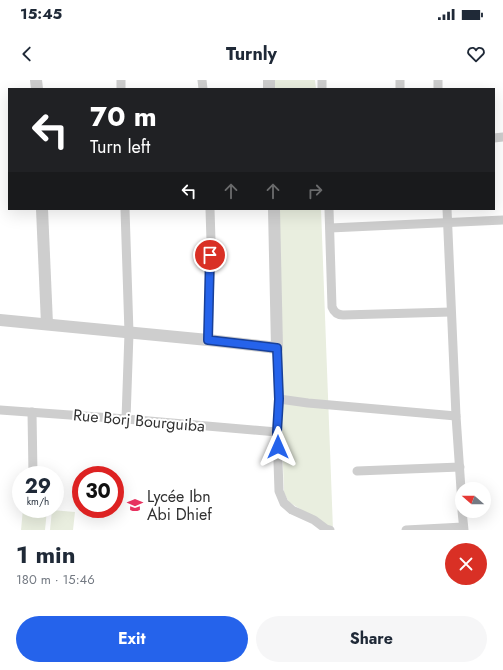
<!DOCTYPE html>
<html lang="en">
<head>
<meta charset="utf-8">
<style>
  :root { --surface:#fff; --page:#f6f6f7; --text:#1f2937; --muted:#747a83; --accent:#2563eb }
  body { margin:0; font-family:Jost,sans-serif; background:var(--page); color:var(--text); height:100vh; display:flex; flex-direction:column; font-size:15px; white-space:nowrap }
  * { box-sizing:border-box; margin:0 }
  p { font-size:13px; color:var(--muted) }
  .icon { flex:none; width:22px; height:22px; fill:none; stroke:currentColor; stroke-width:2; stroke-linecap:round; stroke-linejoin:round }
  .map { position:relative; height:450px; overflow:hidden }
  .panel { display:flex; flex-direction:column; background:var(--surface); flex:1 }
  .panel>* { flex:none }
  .hud { position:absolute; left:8px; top:8px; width:487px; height:122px; border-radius:0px; box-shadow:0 4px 16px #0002; background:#202124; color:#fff; overflow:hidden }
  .needle { width:26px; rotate:290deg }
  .tools { position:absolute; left:455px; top:402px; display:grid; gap:8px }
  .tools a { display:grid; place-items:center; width:36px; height:36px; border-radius:50%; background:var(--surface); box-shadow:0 4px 16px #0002; font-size:20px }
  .speed { position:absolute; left:12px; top:386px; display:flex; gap:8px; font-size:20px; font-weight:700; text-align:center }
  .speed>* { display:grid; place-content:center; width:52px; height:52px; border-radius:50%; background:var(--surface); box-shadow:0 4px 16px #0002; line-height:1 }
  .speed small { font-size:10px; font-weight:400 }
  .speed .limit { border:6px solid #d22; background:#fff; color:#111 }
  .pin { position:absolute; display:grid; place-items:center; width:34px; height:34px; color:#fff; margin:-17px; border:2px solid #fff; border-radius:50%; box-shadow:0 1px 4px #0007 }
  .me { position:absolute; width:44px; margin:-22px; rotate:0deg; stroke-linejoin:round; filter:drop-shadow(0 0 3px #0008) }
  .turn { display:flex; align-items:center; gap:14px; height:84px; padding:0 16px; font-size:18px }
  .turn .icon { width:52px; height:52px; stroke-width:2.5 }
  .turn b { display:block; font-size:28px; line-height:34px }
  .lanes { display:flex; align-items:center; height:38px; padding:0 16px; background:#0003; justify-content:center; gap:20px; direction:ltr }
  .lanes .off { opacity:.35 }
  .round { display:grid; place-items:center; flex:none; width:42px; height:42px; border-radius:21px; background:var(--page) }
  .head { display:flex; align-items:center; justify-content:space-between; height:68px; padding:0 16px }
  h1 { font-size:24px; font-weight:700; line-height:30px }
  .cta { display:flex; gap:8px; margin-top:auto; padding:8px 16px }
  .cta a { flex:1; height:46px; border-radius:24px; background:var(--accent); color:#fff; font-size:16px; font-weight:700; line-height:46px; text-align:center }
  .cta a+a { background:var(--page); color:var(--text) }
  .status { display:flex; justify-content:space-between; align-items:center; height:28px; padding:0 20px; background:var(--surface); direction:ltr }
  .status svg { height:11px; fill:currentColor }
  header { display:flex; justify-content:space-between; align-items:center; height:52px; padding:0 16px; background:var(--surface); font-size:18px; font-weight:700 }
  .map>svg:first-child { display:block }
  .green { fill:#e9eedf }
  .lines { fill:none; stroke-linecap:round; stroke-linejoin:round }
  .minor { stroke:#cecece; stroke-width:9 }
  .tertiary { stroke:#cecece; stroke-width:12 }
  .route-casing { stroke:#184099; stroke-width:10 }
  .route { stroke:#2563eb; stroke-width:7 }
  .labels { text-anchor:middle; stroke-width:4; stroke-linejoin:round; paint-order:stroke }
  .street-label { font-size:16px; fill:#313131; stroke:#fff }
  .poi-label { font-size:16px; fill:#313131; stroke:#fff; text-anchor:start }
</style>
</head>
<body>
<div class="status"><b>15:45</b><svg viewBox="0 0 49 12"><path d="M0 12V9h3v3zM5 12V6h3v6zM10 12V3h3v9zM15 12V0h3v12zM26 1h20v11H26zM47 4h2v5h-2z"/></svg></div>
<header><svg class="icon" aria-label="back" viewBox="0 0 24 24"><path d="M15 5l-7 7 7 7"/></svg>Turnly<svg class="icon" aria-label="heart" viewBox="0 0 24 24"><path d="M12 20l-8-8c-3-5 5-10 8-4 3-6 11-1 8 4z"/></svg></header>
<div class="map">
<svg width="503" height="450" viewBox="0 0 503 450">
  <rect width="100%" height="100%" fill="#fff"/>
  <g class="green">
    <polygon points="270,0 315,0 316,9 270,9"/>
    <polygon points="274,129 321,129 333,450 289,422 284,413"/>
    <polygon points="23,429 47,430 45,450 21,450"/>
    <polygon points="52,430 75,432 73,450 50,450"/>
  </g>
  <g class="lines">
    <g class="minor">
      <polyline points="121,0 121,9"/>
      <polyline points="202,0 203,9"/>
      <polyline points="322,0 322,9"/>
      <polyline points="400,0 400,9"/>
      <polyline points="438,0 438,9"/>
      <polyline points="494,58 503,57"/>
      <polyline points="125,129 129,253 126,339"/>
      <path d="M329 129 332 227C334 232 337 235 343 235L451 232"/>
      <polyline points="447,129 456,336 462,424"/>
      <polyline points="330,148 503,140"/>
      <polyline points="208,260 211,161 210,129"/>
      <polyline points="277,268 279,319 277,352 279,411 284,423 292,430 314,440 326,449 330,450"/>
      <polyline points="279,319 308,323 456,336"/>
      <polyline points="0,330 126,339 277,352"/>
      <polyline points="32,332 33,395"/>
      <polyline points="357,391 460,387"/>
      <polyline points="462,431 464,450"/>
      <polyline points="406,450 463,447"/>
    </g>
    <g class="tertiary">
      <polyline points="36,0 37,9"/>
      <polyline points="269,0 269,9"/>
      <polyline points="42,129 47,244"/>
      <polyline points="0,240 208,260 277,268 274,129"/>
    </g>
  </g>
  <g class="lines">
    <defs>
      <polyline id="route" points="210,175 208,260 277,268 279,319 277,352 278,367"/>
    </defs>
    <use href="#route" class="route-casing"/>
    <use href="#route" class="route"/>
  </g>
  <defs>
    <symbol id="school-bare" viewBox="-9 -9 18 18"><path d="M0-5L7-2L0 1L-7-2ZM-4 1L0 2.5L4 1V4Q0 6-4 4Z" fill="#e83260" stroke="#fff" stroke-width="2.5" paint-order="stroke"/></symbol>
  </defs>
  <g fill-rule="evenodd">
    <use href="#school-bare" x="124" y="414" width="22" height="22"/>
  </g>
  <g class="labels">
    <g class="street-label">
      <text transform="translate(139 340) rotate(5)" y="6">Rue Borj Bourguiba</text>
    </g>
    <g class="poi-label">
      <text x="147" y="422">Lycée Ibn<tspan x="147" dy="18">Abi Dhief</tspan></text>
    </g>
  </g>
</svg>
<div class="tools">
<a><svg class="needle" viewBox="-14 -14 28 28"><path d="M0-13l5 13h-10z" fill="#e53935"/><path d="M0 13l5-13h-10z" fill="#747a83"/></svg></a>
</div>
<div class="speed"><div>29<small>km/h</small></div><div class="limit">30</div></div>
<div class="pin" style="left:210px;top:175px;background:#d93025"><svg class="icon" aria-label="arrive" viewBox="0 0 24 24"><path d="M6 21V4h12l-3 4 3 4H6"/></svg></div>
<svg class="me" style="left:278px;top:367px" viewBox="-20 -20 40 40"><path d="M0-17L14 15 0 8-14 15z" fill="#2563eb" stroke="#fff" stroke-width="4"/></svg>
<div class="hud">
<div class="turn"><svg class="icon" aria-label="left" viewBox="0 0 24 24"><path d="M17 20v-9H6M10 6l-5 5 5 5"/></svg><div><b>70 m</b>Turn left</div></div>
<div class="lanes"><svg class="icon" aria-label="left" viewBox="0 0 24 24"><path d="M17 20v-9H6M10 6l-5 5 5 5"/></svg><svg class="icon off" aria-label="ahead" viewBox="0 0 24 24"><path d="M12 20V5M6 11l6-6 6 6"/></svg><svg class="icon off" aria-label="ahead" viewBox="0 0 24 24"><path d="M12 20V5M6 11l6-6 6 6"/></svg><svg class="icon off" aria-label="right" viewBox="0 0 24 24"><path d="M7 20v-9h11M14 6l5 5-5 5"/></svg></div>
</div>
</div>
<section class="panel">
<div class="head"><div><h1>1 min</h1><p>180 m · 15:46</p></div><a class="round" style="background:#d93025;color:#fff"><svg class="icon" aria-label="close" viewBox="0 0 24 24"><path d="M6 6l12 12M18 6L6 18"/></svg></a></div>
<div class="cta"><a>Exit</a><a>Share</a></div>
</section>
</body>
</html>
